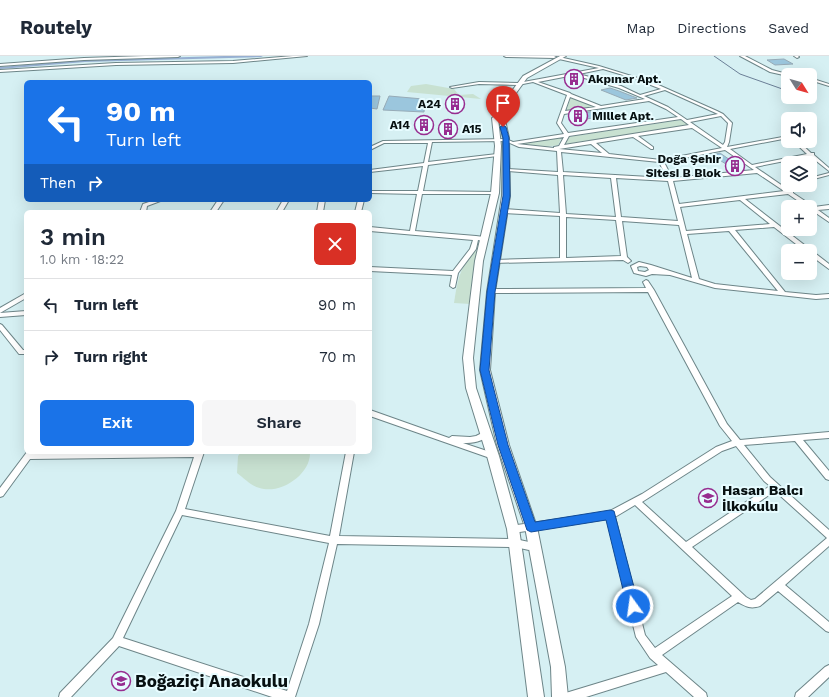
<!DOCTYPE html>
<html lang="en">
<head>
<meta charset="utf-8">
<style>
  :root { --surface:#fff; --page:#f6f6f7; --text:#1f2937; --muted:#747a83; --line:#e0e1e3; --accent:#1a73e8 }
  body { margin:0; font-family:"Work Sans",sans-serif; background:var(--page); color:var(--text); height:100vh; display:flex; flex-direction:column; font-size:15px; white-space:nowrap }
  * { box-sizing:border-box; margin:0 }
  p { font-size:13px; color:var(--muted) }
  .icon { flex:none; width:22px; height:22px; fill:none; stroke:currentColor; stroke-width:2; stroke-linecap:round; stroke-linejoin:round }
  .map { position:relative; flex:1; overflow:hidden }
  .details { position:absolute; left:24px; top:154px; width:348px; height:244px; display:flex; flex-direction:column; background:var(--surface); border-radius:6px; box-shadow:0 4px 16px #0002 }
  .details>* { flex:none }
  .guide { position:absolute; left:24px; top:24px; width:348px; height:122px; border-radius:6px; box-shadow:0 4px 16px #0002; background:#1a73e8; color:#fff; overflow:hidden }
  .needle { width:26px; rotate:127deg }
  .buttons { position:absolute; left:781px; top:12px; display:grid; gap:8px }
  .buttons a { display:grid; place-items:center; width:36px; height:36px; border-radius:6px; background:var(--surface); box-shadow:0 4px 16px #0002; font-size:20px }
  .pin { position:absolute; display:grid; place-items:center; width:34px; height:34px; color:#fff; margin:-41px -17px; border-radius:50% 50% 50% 0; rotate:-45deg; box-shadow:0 0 4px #0007 }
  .pin .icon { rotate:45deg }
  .me { position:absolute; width:44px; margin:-22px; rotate:346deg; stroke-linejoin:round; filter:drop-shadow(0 0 3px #0008) }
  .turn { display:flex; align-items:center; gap:14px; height:84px; padding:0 16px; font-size:18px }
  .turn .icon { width:52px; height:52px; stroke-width:2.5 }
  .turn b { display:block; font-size:28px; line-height:34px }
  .then { display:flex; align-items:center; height:38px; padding:0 16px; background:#0003; gap:8px; font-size:15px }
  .round { display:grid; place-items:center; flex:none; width:42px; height:42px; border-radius:6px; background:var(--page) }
  .head { display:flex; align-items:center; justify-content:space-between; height:68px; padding:0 16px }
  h1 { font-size:24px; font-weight:600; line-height:30px }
  .button { display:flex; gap:8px; margin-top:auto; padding:8px 16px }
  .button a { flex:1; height:46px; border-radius:6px; background:var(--accent); color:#fff; font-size:16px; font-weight:600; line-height:46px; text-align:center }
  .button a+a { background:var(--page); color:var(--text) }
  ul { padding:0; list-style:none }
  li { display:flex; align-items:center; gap:12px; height:52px; padding:0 16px; border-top:1px solid var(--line) }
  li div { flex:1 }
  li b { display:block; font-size:15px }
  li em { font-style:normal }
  header { display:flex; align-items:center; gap:24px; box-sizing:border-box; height:56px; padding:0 20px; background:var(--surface); border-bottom:1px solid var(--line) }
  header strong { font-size:19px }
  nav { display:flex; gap:22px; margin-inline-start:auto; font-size:14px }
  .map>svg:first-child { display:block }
  .green { fill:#c8e1d1 }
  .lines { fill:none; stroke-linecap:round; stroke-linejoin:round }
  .stream { stroke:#6b7f97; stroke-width:1 }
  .canal { fill:#96afd1; fill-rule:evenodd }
  .building { fill:#9bc6dd; stroke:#97abb7 }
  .street-casing { stroke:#6d8588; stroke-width:2 }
  .secondary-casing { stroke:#6d8588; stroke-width:2 }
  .street { fill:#fff; fill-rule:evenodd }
  .secondary { fill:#fff; fill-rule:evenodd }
  .route { fill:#1a73e8; stroke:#114b97 }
  .labels { text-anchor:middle; stroke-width:4; stroke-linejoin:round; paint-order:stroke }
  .far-poi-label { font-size:12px; font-weight:bold; fill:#071011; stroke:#e7fcff; text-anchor:start }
  .poi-label { font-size:14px; font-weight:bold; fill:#071011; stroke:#e7fcff; text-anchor:start }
  .near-poi-label { font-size:17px; font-weight:bold; fill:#071011; stroke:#e7fcff; text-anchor:start }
</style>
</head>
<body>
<header>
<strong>Routely</strong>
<nav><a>Map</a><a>Directions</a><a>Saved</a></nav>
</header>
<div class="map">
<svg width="829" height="641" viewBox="0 0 829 641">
  <rect width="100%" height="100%" fill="#d6f0f3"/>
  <g class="green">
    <polygon points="426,28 454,33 459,39 473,38 481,43 407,36 411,30"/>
    <polygon points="571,41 594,51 566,55"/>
    <polygon points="681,64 690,69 565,88 568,81"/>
    <polygon points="562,81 558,89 546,91 517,87"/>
    <path d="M477 194 470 248 454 247C457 227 460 207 477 194Z"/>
    <path d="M241 396H310C311 417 284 436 264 433 253 432 245 423 237 417L238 400Z"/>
  </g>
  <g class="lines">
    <g class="stream">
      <polyline points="714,0 740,18 788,35"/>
      <polyline points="798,41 802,43"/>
    </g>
    <polygon class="canal" points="224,0 263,0 261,1 85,6 0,13 0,11 85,4"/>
  </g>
  <g class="building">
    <polygon points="784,3 793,8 775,9 767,4"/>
    <polygon points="610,32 619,35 637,42 626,44 601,34"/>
    <polygon points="370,40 380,40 377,53 370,52"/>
    <polygon points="389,40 423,43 425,44 424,56 383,54"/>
    <polygon points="602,54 610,60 577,64 569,59"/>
    <polygon points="720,97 733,106 744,113 735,114 712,99"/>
  </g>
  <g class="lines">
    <defs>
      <g id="street">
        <polygon points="145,0 180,0 178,1 84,4 0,10 0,8 84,2"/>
        <polygon points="293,0 307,0 233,7 116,9 0,16 0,14 116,7 233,5"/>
        <polygon points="504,0 554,0 556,1 554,2 506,1"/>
        <polygon points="740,0 745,0 772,14 791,19 788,20 770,16"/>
        <polygon points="794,0 798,0 799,1 797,2"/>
        <path d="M559 1 599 10 654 27 717 55 723 58 732 67 729 86 727 91 788 80V82L730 93 752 109 807 98 793 85H798L811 97H814V99L829 112V115L810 100 755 111 790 135H793V137L814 151 829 149V153L818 154 829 162V166L810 153V151H807L788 138 745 143 829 208V213L810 199V195H805L774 171 735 174 785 236 816 239 829 238V242L816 243 715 232 670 219 652 218 646 220 634 217 631 210 639 206 651 209 692 222 679 169 622 165 627 201 631 205 628 207 623 204 493 207V205L495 204 560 202V160L503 157 500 155 503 153 560 157 558 119 507 115 505 114 507 113 558 116 557 95 519 91 505 85 432 86 428 106 497 98 499 99 497 100 428 109 423 135 495 136 497 137 495 138H422L415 175 476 180 484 181 487 183 484 185 478 184 476 193 458 217 455 231 453 232 450 230 452 219 370 215V211L453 215 470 193 473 184 370 175V171L410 175 417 138 370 137V135H418L423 110 370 116V114L424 107 428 87H384L370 94V91L383 85 506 83 513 86 564 78 557 67 567 39 533 26 518 29 479 28 452 32 450 31 479 26 518 27 599 12 559 3ZM603 13 633 22 661 33 640 39 621 30 579 18ZM574 19 619 32 645 43 601 50 571 38 570 37 538 26ZM665 34 718 58 687 64 668 51 644 40ZM570 41 596 51 565 55ZM649 45 666 53 678 61 568 77 561 67 564 58ZM721 60 728 67 725 86 723 89 690 66ZM681 63 689 69 564 89 569 80ZM692 72 722 92 661 104 609 98 596 87 633 81 651 93H653V91L638 80ZM564 81 559 90 554 91V92L517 88ZM591 88 602 97 559 93ZM725 94 754 114 672 122 664 106ZM561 96 659 106 667 122 563 116ZM757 117 784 135 679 148 673 125ZM563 119 611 122 616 161 566 158ZM616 122 668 125 678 165 621 161ZM740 144 770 168 686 175 680 151ZM566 161 616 164 621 200 566 202ZM729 175 778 235 715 228 699 223 687 178ZM640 210 647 211 649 214 645 216 638 215 637 211Z"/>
        <polygon points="810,22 829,28 829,30 810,24"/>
        <polygon points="829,117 829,119 810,124 810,122"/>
        <polygon points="155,144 163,144 147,150 146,156 140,156 143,148"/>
        <polygon points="218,144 224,144 216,156 210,156"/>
        <polygon points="283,144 289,144 282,156 276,156"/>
        <polygon points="319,144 325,144 323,156 317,156"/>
        <polygon points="358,144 364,144 361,156 355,156"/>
        <path d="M646 224 648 225 654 234 727 368 740 384 829 376V382L803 384 829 415V424L826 423 795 385 744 389 770 421 829 474V490L785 529 829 566V576L826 575 778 535 760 550C751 553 746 551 738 546L662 599 706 637 707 641H694L666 616 586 641H564L565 637 569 636 658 609 650 602 636 581 607 463 513 477 510 476 509 473 510 470 608 456 642 438 716 391 732 385 720 370 648 236 491 237 488 235 491 233 646 232 643 226ZM736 390 764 425 770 430 686 486 642 446 722 395ZM775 435 827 482 755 543 751 544 746 541 692 491ZM635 449 732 540 655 592 645 579 615 461Z"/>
        <polygon points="26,237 26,242 0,257 0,252"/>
        <polygon points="26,255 26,259 0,261 0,257"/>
        <polygon points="0,268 2,269 23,294 26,294 26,298 19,298 0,274"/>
        <path d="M370 354 449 382 452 380 470 381 476 380 486 375 489 376 490 378C483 386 473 387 463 387L496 398 497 400 496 402H490L370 360Z"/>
        <path d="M27 396H35L34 397 204 396 185 453 330 480 346 396H354L339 480 515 483 529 486 534 484 537 485 538 488 537 491 529 494 515 491 337 488 319 568 295 641H272L119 590 71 641H59L60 637 113 582 176 455 194 401 30 403 3 440 0 441V432ZM182 459 329 487 309 568 287 635 123 582Z"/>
        <polygon points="829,609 829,621 808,641 795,641 796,637 825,611"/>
      </g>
      <g id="secondary">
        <polygon points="560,0 566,0 527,22 503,55 509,82 510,140 495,236 490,314 509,389 537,471 565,611 568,641 552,641 551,611 525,471 497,389 480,314 487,236 502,140 503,82 497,55 523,20"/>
        <polygon points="495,60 498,62 501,90 499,137 483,205 473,302 476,332 499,400 519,473 544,641 528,641 507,473 487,400 466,332 463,302 475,205 491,137 495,90 492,62"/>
      </g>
    </defs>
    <use href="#street" class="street-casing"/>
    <use href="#secondary" class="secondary-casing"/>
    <use href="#street" class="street"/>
    <use href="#secondary" class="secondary"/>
  </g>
  <polygon class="route" points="503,69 506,71 509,82 510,140 495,236 489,314 508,389 535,466 610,454 614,455 639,550 638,554 633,556 629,554 627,550 606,464 531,476 527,474 498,389 480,314 487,236 503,140 503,82 500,71"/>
  <defs>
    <symbol id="building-ring" viewBox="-11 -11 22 22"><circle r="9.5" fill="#e7fcff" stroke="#972d90" stroke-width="1.5"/><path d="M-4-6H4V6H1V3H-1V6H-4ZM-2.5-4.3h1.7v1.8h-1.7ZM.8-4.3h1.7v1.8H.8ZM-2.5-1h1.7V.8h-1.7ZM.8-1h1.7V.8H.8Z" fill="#972d90"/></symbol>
    <symbol id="school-ring" viewBox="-11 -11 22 22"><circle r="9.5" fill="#e7fcff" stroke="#972d90" stroke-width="1.5"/><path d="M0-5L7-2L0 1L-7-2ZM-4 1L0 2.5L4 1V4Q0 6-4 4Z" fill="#972d90"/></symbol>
  </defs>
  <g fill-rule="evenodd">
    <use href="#building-ring" x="563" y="12" width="22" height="22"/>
    <use href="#building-ring" x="444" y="37" width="22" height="22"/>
    <use href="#building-ring" x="567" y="49" width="22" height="22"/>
    <use href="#building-ring" x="413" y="58" width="22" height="22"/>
    <use href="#building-ring" x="437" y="62" width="22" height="22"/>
    <use href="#building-ring" x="724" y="99" width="22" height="22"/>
    <use href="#school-ring" x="697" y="431" width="22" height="22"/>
    <use href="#school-ring" x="110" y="614" width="22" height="22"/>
  </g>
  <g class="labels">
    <g class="far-poi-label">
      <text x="588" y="27">Akpınar Apt.</text>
      <text x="441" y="52" text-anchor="end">A24</text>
      <text x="592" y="64">Millet Apt.</text>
      <text x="410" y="73" text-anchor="end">A14</text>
      <text x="462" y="77">A15</text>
      <text x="721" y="107" text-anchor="end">Doğa Şehir<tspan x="721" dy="14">Sitesi B Blok</tspan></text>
    </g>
    <g class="poi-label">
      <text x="722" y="439">Hasan Balcı<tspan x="722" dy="16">İlkokulu</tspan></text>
    </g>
    <g class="near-poi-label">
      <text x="135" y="631">Boğaziçi Anaokulu</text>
    </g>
  </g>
</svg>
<div class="buttons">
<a><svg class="needle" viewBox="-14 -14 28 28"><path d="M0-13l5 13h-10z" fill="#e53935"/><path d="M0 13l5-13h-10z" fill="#747a83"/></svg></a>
<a><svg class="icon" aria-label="sound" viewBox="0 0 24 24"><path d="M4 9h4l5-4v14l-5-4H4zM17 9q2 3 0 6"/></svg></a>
<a><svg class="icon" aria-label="layers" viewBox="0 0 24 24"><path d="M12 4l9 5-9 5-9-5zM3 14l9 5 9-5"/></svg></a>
<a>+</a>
<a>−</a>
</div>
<div class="pin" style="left:503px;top:71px;background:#d93025"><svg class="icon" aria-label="arrive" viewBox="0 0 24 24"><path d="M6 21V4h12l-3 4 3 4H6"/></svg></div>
<svg class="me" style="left:633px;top:550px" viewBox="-20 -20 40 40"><circle r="17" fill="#1a73e8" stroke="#fff" stroke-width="3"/><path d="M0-11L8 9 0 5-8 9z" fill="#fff"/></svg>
<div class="guide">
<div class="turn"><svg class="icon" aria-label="left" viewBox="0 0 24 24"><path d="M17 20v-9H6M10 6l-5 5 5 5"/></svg><div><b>90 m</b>Turn left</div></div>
<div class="then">Then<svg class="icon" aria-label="right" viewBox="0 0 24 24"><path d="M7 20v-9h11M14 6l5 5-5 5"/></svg></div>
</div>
<section class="details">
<div class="head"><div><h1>3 min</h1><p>1.0 km · 18:22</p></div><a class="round" style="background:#d93025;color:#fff"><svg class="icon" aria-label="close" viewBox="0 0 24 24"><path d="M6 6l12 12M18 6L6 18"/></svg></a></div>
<ul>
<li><svg class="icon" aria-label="left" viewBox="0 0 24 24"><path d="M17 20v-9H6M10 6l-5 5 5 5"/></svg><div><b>Turn left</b></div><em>90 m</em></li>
<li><svg class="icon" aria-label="right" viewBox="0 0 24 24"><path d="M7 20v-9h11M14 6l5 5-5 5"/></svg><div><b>Turn right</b></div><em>70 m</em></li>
</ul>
<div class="button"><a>Exit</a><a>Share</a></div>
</section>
</div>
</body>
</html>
